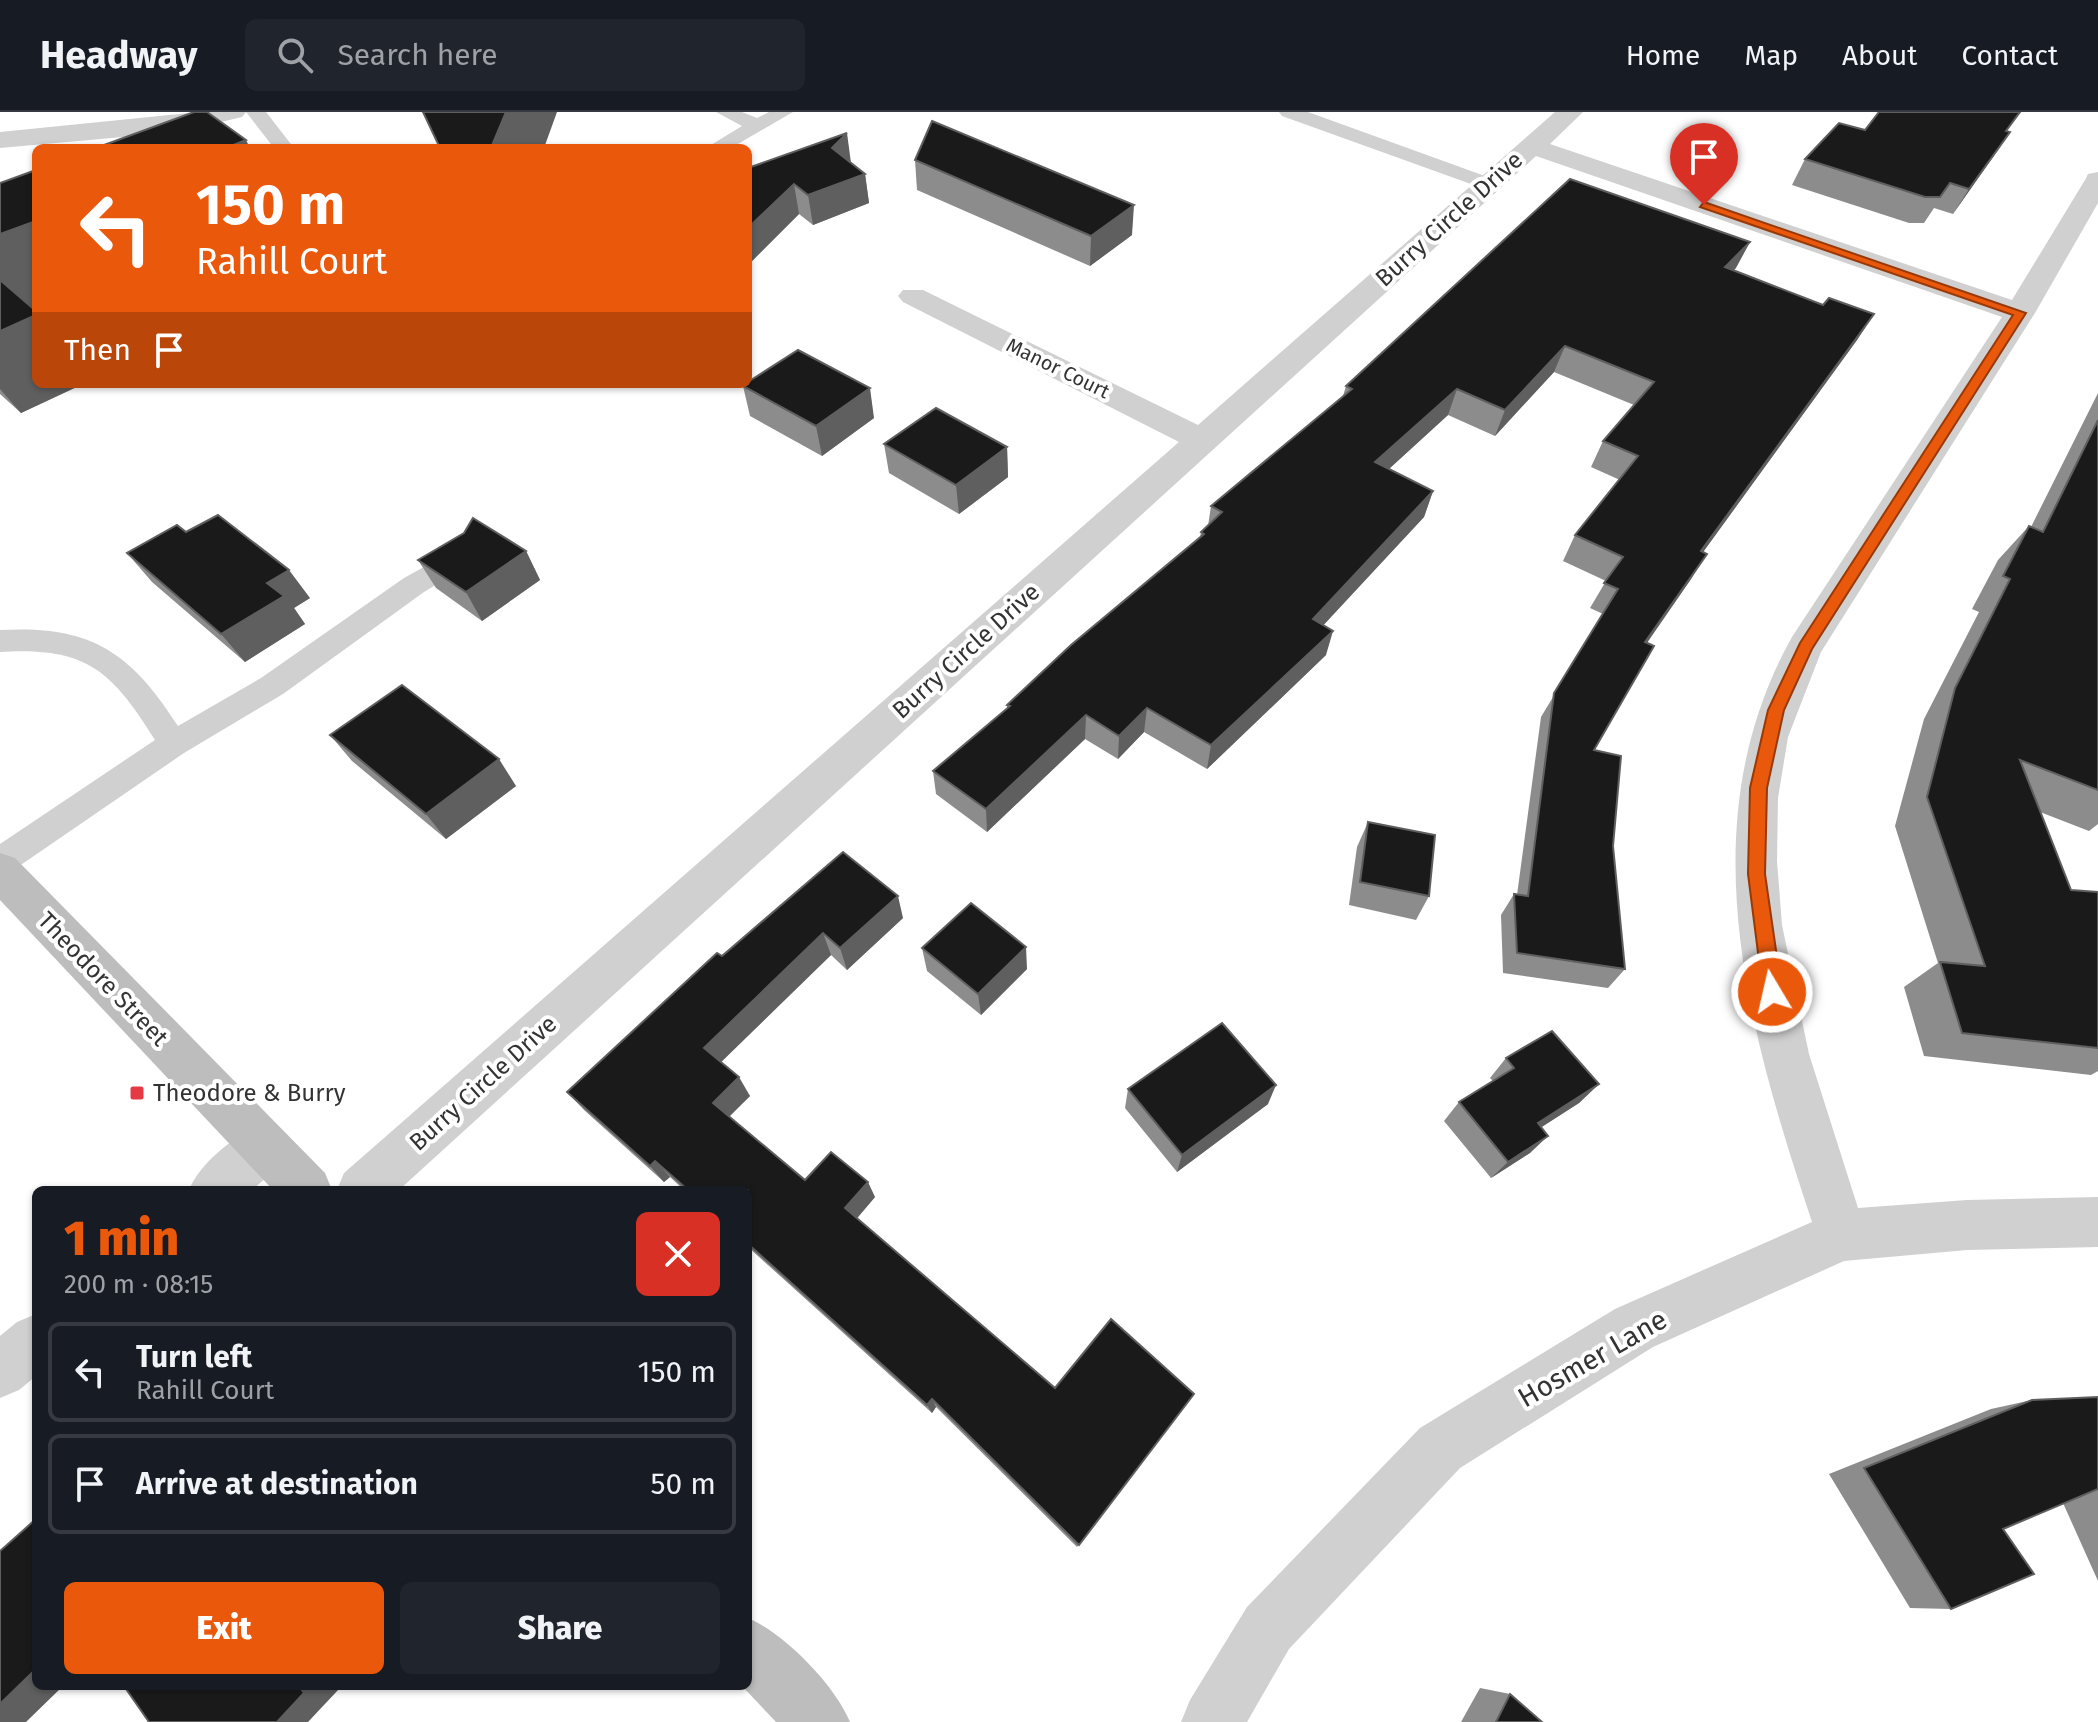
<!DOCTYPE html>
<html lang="en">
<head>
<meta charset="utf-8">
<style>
  :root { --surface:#171b24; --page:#20242c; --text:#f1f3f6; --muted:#9ea1a6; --line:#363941; --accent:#ea580c }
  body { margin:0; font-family:"Fira Sans",sans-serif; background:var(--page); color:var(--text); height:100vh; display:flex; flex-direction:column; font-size:30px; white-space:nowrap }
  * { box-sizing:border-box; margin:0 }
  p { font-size:26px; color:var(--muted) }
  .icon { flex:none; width:44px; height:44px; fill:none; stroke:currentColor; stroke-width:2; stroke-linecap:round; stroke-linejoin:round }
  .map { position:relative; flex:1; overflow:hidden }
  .drawer { position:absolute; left:32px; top:1074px; width:720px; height:504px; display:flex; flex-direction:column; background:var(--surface); border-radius:12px; box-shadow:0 2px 6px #0004 }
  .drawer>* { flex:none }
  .guide { position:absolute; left:32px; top:32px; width:720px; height:244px; border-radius:12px; box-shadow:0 2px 6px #0004; background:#ea580c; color:#fff; overflow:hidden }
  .pin { position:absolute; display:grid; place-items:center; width:68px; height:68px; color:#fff; margin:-82px -34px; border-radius:50% 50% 50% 0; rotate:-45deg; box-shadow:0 0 8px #0007 }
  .pin .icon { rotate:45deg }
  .me { position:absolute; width:88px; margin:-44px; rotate:351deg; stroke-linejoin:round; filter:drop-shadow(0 0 6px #0008) }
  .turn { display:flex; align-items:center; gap:28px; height:168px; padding:0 32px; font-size:36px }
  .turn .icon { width:104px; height:104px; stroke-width:2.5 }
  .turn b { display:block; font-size:56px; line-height:68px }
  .then { display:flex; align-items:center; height:76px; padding:0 32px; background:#0003; gap:16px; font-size:30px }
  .round { display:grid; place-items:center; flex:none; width:84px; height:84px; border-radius:12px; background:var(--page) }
  .overview { display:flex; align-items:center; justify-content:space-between; height:136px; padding:0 32px }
  h1 { font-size:48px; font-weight:800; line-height:60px; color:var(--accent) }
  .button { display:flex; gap:16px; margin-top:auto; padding:16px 32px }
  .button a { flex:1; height:92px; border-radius:12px; background:var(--accent); color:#fff; font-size:32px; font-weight:800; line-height:92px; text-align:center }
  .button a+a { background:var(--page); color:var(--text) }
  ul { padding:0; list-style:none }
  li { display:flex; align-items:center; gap:24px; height:100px; margin:0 16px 12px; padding:0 16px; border:4px solid var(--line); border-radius:12px }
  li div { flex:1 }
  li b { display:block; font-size:30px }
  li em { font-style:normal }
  header { display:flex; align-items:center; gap:48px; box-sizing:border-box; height:112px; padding:0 40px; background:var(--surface); border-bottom:2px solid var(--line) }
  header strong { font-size:38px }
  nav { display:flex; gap:44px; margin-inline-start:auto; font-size:28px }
  .search { width:560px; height:72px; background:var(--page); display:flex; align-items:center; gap:20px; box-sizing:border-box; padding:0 28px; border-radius:12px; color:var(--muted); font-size:30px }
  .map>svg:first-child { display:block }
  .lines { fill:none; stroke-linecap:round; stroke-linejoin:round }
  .lane { fill:#d0d0d0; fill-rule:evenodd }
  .street { fill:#d0d0d0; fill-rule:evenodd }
  .secondary { fill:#bdbdbd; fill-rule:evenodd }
  .wall { fill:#8c8c8c }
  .shaded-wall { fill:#5f5f5f }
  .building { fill:#1a1a1a; stroke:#5f5f5f; stroke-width:2 }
  .route { fill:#ea580c; stroke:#983908; stroke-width:2 }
  .poi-dot { fill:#e63946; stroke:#fff; stroke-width:3 }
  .labels { text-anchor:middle; stroke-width:8; stroke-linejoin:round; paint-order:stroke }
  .far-street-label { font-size:20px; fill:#333; stroke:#fff }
  .street-label { font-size:24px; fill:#333; stroke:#fff }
  .poi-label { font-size:24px; fill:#333; stroke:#fff; text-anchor:start }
  .near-street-label { font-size:28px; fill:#333; stroke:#fff }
</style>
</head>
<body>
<header>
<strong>Headway</strong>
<div class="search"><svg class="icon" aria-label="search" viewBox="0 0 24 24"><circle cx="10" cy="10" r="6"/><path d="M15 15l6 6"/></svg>Search here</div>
<nav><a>Home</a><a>Map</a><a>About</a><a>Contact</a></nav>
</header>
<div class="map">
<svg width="2098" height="1610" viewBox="0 0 2098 1610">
  <rect width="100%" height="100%" fill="#fff"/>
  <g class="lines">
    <g class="lane">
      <polygon points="246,0 266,0 294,36 274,36"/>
      <polygon points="716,0 742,0 757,6 769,0 793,0 731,36 706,36 742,14"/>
      <polygon points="1279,0 1308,0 1496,68 1499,72 1496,76 1482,76 1282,4"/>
      <path d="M467 431 477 434 481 441 477 448 424 480 283 582 184 641 12 759 0 763V732L155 628C111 557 85 535 0 540V518C90 513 130 539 178 614L261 566 404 466Z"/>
    </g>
    <g class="street">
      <polygon points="199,0 246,0 242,5 179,20 0,36 0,20"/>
      <path d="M1555 0H1583L1550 32 2012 188 2085 68 2088 62 2098 60V91L2035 201 1821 540 1788 625 1778 686 1777 749 1782 813 1809 942 1858 1096 1967 1088 2098 1085V1135L1967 1138 1844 1149 1653 1235 1460 1356 1289 1537 1247 1610H1181L1190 1588 1247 1495 1420 1316 1615 1197 1812 1110C1749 920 1687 712 1792 525L2002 205 1536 44 399 1078H337L344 1061 1179 330 903 190 898 184 903 178H923L1198 313Z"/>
      <path d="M265 1011 282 1018 290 1035 282 1052 252 1078H189C201 1049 236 1023 265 1011Z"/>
      <polygon points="36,1202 36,1264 19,1278 0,1286 0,1224 17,1210"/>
    </g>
    <g class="secondary">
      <polygon points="0,741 15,746 325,1061 332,1078 273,1078 0,788"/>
      <path d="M748 1506C784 1521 835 1573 850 1610H776L742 1574H748Z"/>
    </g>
  </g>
  <g class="wall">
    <polygon points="1865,18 2008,19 2010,20 1953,102 1934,96 1924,111 1909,111 1792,73 1805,47"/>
    <polygon points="915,48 1132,123 1090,154 917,78"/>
    <polygon points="851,50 865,62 869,91 813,113 799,102 748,153 748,56"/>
    <polygon points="36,58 36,195 33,196 36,272 83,272 21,301 0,282 0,71"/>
    <polygon points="1750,130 1734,158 1823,193 1874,202 1857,228 1703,440 1691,467 1647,531 1594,638 1613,734 1625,857 1608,876 1503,861 1501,803 1514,782 1517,783 1541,605 1603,502 1590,496 1606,469 1563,449 1575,423 1620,368 1591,355 1603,329 1634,293 1554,260 1495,324 1448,303 1389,357 1433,379 1424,405 1323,513 1326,543 1207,657 1144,620 1118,647 1085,627 987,720 936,682 933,659 1007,597 1007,593 1200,425 1201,420 1208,414 1211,394 1343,284 1346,274"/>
    <polygon points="743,274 874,306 822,344 750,304"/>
    <polygon points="2098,281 2098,712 2089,719 2040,700 2071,778 2098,780 2098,959 2091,963 1924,944 1904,875 1938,851 1895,714 1924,607 1979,500 1972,497 1998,448 2029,414 2031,415"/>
    <polygon points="884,332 1007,335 1008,365 959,402 889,361"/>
    <polygon points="186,420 310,486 294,496 305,512 245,550 152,470 127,441"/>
    <polygon points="526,439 540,468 482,509 436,476 418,448"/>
    <polygon points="330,623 516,674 446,727 352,649"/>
    <polygon points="1368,710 1429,784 1416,808 1349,793 1357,735"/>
    <polygon points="843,740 903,806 847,858 831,843 721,950 750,984 729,1004 805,1068 875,1085 857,1106 1055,1276 1194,1282 1077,1435 936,1295 932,1301 748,1135 748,1078 684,1078 670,1065 664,1070 584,998 567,980 722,844"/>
    <polygon points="922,836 1027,857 981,903 927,859"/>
    <polygon points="1506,946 1599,972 1579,991 1541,1015 1530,1041 1491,1066 1444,1009 1459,990 1493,969 1490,966"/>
    <polygon points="1128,977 1268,992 1177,1060 1125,996"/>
    <polygon points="2098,1285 2098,1469 2063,1391 2003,1417 1951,1497 1910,1496 1829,1362 1991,1297 2032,1288"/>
    <polygon points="1480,1576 1510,1582 1542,1610 1461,1610"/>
  </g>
  <g class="shaded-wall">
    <polygon points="506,0 557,0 544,36 491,36"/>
    <polygon points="2010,20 1993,45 1953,102 1969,77"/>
    <polygon points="847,21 851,51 832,36"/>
    <polygon points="246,28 250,36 226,36"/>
    <polygon points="865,62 869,91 813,113 808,83"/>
    <polygon points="794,72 799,102 748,153 748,116"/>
    <polygon points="1134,93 1132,123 1090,154 1091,124"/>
    <polygon points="36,109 36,195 18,202 36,203 36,272 83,272 21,301 0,277 0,122"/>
    <polygon points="1750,130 1736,156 1712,181 1725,155"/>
    <polygon points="1874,202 1857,228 1685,465 1701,439"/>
    <polygon points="1565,234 1554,260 1495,324 1505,298"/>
    <polygon points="870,276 874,306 822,344 816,314"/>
    <polygon points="1457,277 1448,303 1368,376 1375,350"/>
    <polygon points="1007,335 1008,365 959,402 956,373"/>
    <polygon points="1433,379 1424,405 1306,532 1313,507"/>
    <polygon points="526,439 540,468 482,509 466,480"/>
    <polygon points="1707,442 1691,467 1630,555 1645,530"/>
    <polygon points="289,458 310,486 294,496 305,512 245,550 221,522 267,471"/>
    <polygon points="1333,519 1326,543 1207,657 1211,633"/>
    <polygon points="1147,596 1144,620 1118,647 1119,624"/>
    <polygon points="1086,603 1085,627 987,720 986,697"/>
    <polygon points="499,647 516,674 446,727 426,702"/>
    <polygon points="898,784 903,806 847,858 840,836"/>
    <polygon points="823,821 831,843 716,955 704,936"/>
    <polygon points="1026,835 1027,857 981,903 978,882"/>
    <polygon points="739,965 750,984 725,1009 713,991"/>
    <polygon points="1599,972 1579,991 1520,1029 1538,1011"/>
    <polygon points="1276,973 1268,992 1177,1060 1182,1043"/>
    <polygon points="1548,1024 1530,1041 1491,1066 1508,1050"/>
    <polygon points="655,1049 670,1065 664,1070 650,1054"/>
    <polygon points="868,1070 875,1085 853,1111 845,1096"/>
    <polygon points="932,1287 936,1295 932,1301 927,1293"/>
    <polygon points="36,1557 36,1574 63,1574 26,1610 0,1610 0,1592"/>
    <polygon points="299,1574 337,1574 339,1577 308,1610 277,1610"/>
  </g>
  <g class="building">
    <polygon points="194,0 207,0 246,28 226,36 96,36"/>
    <polygon points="423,0 506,0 491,36 440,36"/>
    <polygon points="1879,0 2020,0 2006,19 2010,20 1969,77 1950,71 1940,85 1925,85 1805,47 1839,11 1865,18"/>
    <polygon points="932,9 1134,93 1091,124 915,48"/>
    <polygon points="847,21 832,36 865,62 808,83 794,72 748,116 748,56"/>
    <polygon points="36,58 36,109 0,122 0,71"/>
    <polygon points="1570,67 1750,130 1725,155 1823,193 1829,186 1874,202 1701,439 1707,442 1645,530 1654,534 1594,638 1621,644 1613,734 1625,857 1517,841 1514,782 1528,784 1554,581 1618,477 1604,471 1623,445 1575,423 1638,344 1603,329 1654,270 1565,234 1505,298 1457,277 1375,350 1433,379 1313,507 1333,519 1211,633 1147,596 1119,624 1086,603 986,697 933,659 1010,594 1007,593 1071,533 1204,422 1201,420 1222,400 1211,394 1352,277 1346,274"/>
    <polygon points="0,168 36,199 36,203 0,219"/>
    <polygon points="798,238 870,276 816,314 743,274 748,272 748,270"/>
    <polygon points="936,296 1007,335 956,373 884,332"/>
    <polygon points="2098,308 2098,678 2020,648 2071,778 2098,780 2098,936 1962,921 1940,850 1985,854 1927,685 1955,576 2010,467 2003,464 2029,414 2043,420"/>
    <polygon points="218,403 289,458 267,471 284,484 221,522 127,441 177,413 186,420"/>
    <polygon points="473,406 526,439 466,480 418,448 464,421"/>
    <polygon points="402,573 499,647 426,702 330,623"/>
    <polygon points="1368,710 1435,723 1429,784 1360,770"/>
    <polygon points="843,740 898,784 840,836 823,821 704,936 739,965 713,991 805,1068 831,1040 868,1070 845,1096 1055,1276 1111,1207 1194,1282 1079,1433 932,1287 927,1293 748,1132 748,1078 688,1078 655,1049 650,1054 567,980 717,841 722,844"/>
    <polygon points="971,791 1026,835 978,882 922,836"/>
    <polygon points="1222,911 1276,973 1182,1043 1128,977"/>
    <polygon points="1552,919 1599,972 1538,1011 1548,1024 1508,1050 1459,990 1514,956 1506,946"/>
    <polygon points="2098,1285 2098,1377 2003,1417 2034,1462 1951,1497 1864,1356 2032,1288"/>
    <polygon points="36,1407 36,1557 0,1592 0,1439"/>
    <polygon points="124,1574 299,1574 304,1581 277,1610 149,1610"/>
    <polygon points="1510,1582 1542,1610 1496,1610"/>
  </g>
  <polygon class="route" points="1704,90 2026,201 1812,537 1784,598 1767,676 1765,762 1782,880 1772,889 1763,880 1748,762 1750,676 1768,598 1800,531 2013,203 1700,95"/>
  <rect class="poi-dot" x="129" y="973" width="16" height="16" rx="4"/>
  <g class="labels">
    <g class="far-street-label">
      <text transform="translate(1058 256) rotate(26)" y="7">Manor Court</text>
    </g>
    <g class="street-label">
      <text transform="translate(1449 107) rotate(-42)" y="8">Burry Circle Drive</text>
      <text transform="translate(966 539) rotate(-42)" y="8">Burry Circle Drive</text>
      <text transform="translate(103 867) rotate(46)" y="8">Theodore Street</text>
      <text transform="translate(483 971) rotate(-42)" y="8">Burry Circle Drive</text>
    </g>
    <g class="poi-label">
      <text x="153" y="989">Theodore &amp; Burry</text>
    </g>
    <g class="near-street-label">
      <text transform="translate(1592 1246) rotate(-30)" y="10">Hosmer Lane</text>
    </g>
  </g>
</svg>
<div class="pin" style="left:1704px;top:93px;background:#d93025"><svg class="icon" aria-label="arrive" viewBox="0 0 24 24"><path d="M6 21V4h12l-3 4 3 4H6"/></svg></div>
<svg class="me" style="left:1772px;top:880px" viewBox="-20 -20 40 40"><circle r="17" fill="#ea580c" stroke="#fff" stroke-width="3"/><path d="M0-11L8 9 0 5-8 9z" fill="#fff"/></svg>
<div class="guide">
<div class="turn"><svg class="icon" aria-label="left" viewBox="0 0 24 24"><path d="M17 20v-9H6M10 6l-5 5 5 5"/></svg><div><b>150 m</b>Rahill Court</div></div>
<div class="then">Then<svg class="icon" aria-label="arrive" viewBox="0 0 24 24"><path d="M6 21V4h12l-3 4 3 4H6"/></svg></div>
</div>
<section class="drawer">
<div class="overview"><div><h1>1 min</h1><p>200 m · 08:15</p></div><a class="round" style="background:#d93025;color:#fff"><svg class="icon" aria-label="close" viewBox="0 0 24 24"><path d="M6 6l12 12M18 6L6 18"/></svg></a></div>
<ul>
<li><svg class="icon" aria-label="left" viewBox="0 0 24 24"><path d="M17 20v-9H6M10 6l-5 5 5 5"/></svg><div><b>Turn left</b><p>Rahill Court</p></div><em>150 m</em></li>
<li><svg class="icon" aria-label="arrive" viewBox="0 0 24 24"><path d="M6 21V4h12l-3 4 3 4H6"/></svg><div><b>Arrive at destination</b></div><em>50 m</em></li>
</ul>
<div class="button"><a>Exit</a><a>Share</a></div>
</section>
</div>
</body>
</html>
